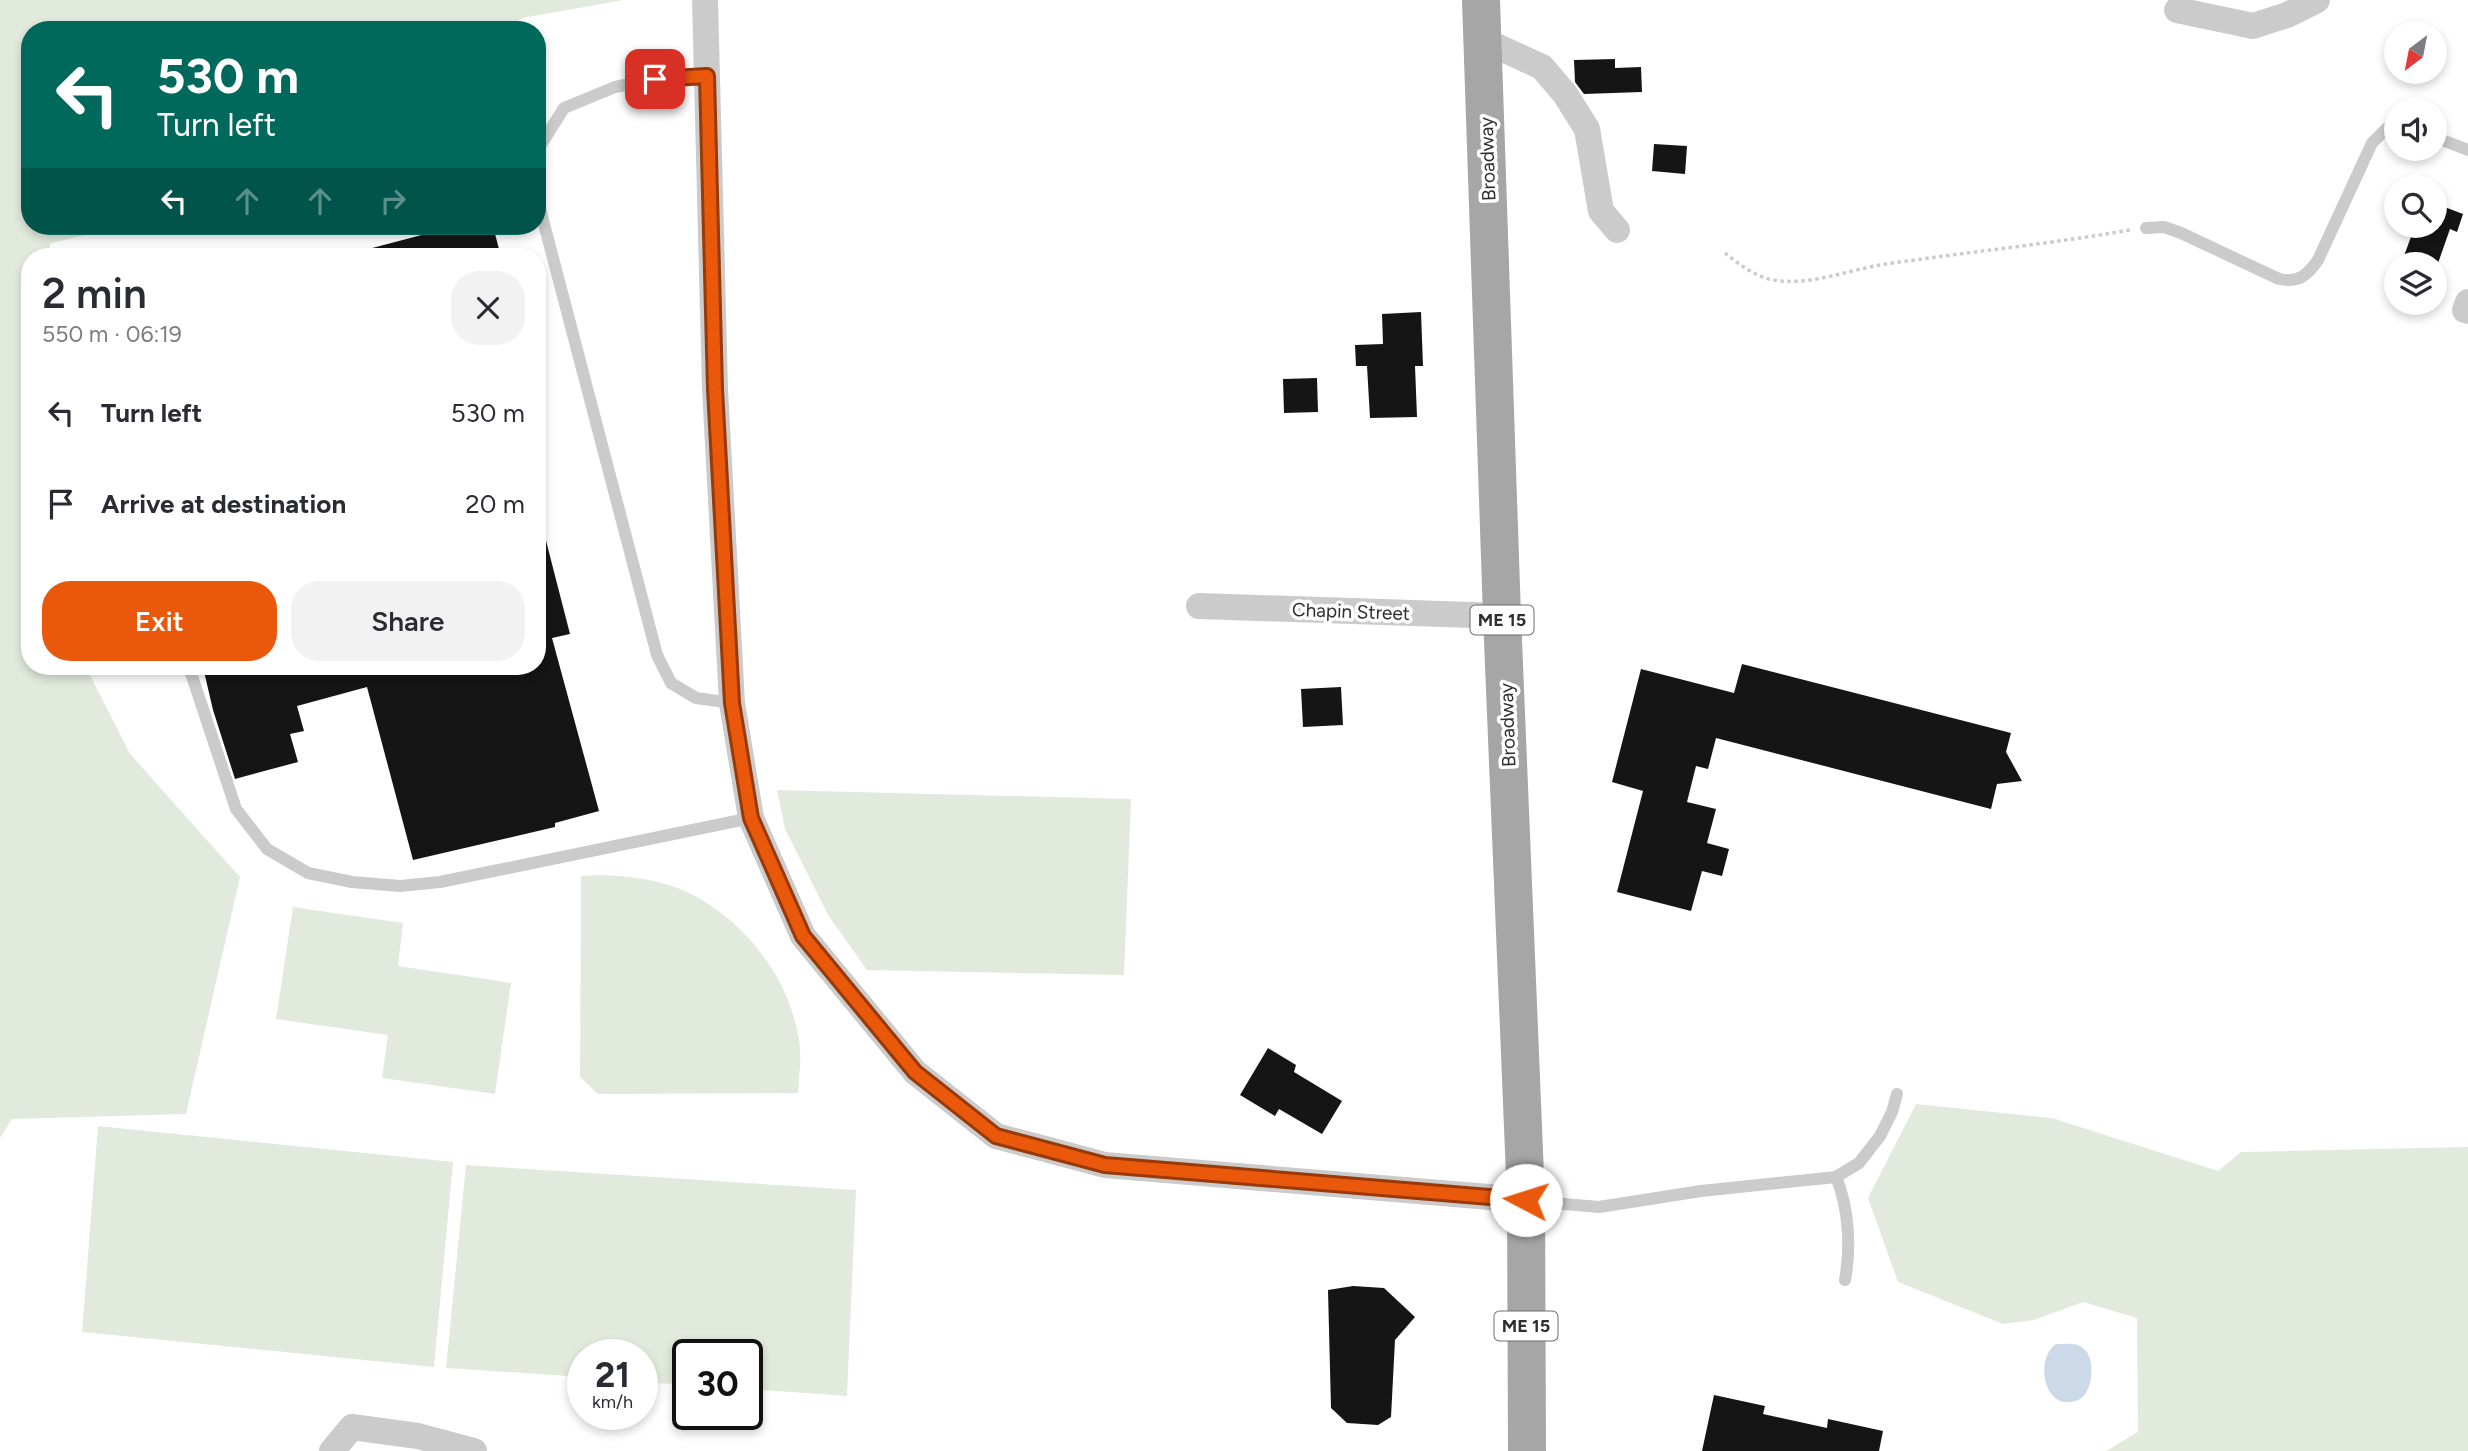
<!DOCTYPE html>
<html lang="en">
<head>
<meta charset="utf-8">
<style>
  :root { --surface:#fff; --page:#f2f2f3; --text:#2b2b33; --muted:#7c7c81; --accent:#ea580c }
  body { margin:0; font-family:Figtree,sans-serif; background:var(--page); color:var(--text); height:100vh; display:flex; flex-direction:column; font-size:26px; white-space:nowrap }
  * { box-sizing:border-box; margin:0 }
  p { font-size:23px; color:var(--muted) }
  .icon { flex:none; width:38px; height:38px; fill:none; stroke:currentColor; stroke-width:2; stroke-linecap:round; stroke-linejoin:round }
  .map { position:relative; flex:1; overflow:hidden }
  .drawer { position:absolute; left:21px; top:248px; width:525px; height:427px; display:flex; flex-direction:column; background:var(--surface); border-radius:28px; box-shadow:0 4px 10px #0003 }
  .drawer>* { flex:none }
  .hud { position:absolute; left:21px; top:21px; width:525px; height:214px; border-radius:28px; box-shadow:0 4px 10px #0003; background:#00695c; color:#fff; overflow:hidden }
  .needle { width:46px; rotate:212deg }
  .tools { position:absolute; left:2384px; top:21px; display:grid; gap:14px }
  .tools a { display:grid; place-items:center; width:63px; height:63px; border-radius:50%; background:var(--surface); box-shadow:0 4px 10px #0003; font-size:35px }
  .speed { position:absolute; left:567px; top:1339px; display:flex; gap:14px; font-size:35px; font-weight:700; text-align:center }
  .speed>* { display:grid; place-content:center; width:91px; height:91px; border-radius:50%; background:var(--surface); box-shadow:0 4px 10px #0003; line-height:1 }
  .speed small { font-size:18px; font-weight:400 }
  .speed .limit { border:4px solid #111; border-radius:10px; background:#fff; color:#111 }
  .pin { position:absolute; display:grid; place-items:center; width:60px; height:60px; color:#fff; margin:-30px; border-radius:14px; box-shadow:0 4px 10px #0006 }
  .me { position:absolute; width:77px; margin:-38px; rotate:275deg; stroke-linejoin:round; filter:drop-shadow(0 0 5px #0008) }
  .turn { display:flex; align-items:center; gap:24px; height:147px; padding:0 21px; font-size:32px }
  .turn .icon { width:91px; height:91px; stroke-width:2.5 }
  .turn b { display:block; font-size:49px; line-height:60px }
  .lanes { display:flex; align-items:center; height:66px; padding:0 21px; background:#0003; justify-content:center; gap:35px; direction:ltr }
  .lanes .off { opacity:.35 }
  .round { display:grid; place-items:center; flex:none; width:74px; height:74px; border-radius:28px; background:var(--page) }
  .headline { display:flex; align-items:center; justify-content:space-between; height:119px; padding:0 21px }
  h1 { font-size:42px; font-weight:600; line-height:52px }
  .action { display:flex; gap:14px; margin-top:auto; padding:14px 21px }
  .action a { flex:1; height:80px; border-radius:28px; background:var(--accent); color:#fff; font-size:28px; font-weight:600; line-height:80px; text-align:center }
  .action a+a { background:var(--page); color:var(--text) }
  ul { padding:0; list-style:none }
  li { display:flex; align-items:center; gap:21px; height:91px; padding:0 21px }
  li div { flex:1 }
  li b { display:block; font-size:26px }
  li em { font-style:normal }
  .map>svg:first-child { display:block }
  .green { fill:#e2eadd }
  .water { fill:#cbd9e8 }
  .building { fill:#151515 }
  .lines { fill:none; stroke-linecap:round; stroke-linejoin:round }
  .path { stroke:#cbcbcb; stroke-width:3.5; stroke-dasharray:3.5 3.5; stroke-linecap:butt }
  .lane { stroke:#cbcbcb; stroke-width:12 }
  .street { stroke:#cbcbcb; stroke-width:26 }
  .primary { stroke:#a6a6a6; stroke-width:38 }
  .route-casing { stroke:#983908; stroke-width:18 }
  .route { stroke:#ea580c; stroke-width:12 }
  .labels { text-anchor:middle; stroke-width:7; stroke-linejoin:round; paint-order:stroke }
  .shield { fill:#fff; stroke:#6d6d6d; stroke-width:2 }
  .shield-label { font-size:18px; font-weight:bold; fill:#2e2e2e }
  .street-label { font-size:19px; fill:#2e2e2e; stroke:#fff }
</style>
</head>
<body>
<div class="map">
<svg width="2468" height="1451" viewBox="0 0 2468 1451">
  <rect width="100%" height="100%" fill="#fff"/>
  <g class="green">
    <polygon points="0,0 624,0 522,18 506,30 30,30 30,226 123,226 51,243 45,257 30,257 30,667 86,667 130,754 240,877 186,1114 12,1119 0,1138"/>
    <polygon points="777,790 1131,799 1124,975 867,970 828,915 785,829"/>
    <path d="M601 875C628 876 656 879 680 889 740 914 789 975 799 1040 802 1057 799 1076 798 1093L598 1094 580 1077 581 876Z"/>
    <polygon points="293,907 403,923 398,966 511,983 495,1094 382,1078 388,1035 276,1019"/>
    <polygon points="1916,1104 2052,1118 2218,1171 2241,1152 2468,1147 2468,1451 2106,1451 2138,1432 2137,1318 2083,1302 2034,1320 2003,1324 1898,1282 1868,1198"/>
    <polygon points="98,1126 453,1162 434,1367 82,1332"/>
    <polygon points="466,1165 856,1190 847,1396 747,1389 747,1354 688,1354 688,1385 642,1382 642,1354 583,1354 583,1377 446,1368"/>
  </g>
  <path class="water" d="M2056 1344C2065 1344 2076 1342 2083 1348 2096 1357 2094 1394 2078 1400 2044 1414 2034 1359 2056 1344Z"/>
  <g class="building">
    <polygon points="1615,59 1615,68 1641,67 1642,92 1584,94 1575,82 1574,60"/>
    <polygon points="1654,144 1687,146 1685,174 1652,171"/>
    <polygon points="2434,203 2463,214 2457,232 2450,229 2437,266 2401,264 2415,226 2434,226"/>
    <polygon points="456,226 493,226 501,257 358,257 357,252"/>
    <polygon points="1421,312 1423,366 1415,366 1417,417 1370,418 1367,366 1356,366 1355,345 1383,344 1382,314"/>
    <polygon points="1317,378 1318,412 1284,413 1283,379"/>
    <polygon points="543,529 570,634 552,638 599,811 555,823 555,827 413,860 367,687 297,706 304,731 290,734 298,762 235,779 213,710 203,667 537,667 537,530"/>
    <polygon points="1742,664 2011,733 2006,752 2022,781 1997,784 1991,809 1716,738 1708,769 1696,766 1687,802 1716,809 1707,843 1729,849 1722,876 1702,871 1691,911 1617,892 1643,791 1612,782 1641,669 1734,693"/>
    <polygon points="1341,687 1343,725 1303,727 1301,689"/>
    <polygon points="1268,1048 1296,1065 1294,1072 1342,1101 1322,1134 1279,1109 1275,1116 1240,1095"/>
    <polygon points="1353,1286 1384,1288 1415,1317 1395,1340 1391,1417 1378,1425 1347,1423 1331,1408 1328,1290"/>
    <polygon points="1714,1395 1765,1406 1763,1414 1827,1428 1828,1419 1883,1431 1879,1451 1702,1451"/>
  </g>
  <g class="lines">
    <path class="path" d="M1725 253C1741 266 1760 280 1781 281 1816 284 1852 269 1886 264 1968 252 2049 244 2130 230"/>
    <g class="lane">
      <polyline points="2434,137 2468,150"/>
      <polyline points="537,151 564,108 615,87 655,79 707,77"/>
      <polyline points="537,197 657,655 671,683 696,698 732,703"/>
      <path d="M2146 228 2164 227 2181 233 2279 279C2298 283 2307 276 2318 260L2372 143 2386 129 2396 127"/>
      <polyline points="189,667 236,809 267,849 308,873 352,882 400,886 440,882 751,818"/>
      <path d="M1836 1177C1849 1208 1851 1248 1845 1280"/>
      <polyline points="1529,1201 1599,1207 1701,1191 1836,1177 1859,1163 1880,1136 1892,1112 1897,1094"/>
    </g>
    <g class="street">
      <polyline points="705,0 715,389 732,703 751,818 803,936 915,1072 996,1136 1105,1165 1526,1200"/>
      <polyline points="2177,10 2253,26 2287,15 2317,0"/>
      <polyline points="1483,40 1542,67 1565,94 1587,129 1601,211 1617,230"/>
      <polyline points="2468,302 2465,310 2468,311"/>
      <polyline points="1199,606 1502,616"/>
      <polyline points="332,1451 352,1427 418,1436 474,1451"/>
    </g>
    <polyline class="primary" points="1481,0 1502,616 1526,1200 1527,1451"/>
  </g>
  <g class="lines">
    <defs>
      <polyline id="route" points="655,79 707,76 715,389 732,703 751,818 803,936 915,1072 996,1136 1105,1165 1526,1200"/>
    </defs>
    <use href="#route" class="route-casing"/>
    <use href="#route" class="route"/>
  </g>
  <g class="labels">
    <g class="shield">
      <rect x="1470.5" y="605.5" width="63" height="29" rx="5"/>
      <rect x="1494.5" y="1311.5" width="63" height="29" rx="5"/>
    </g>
    <g class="shield-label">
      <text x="1502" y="626">ME 15</text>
      <text x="1526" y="1332">ME 15</text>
    </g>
    <g class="street-label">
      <text transform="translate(1487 159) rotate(-92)" y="7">Broadway</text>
      <text transform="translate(1351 611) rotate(2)" y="7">Chapin Street</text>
      <text transform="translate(1507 725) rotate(-92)" y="7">Broadway</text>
    </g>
  </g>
</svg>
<div class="tools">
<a><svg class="needle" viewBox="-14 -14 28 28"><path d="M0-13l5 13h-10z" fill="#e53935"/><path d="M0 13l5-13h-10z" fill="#7c7c81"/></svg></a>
<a><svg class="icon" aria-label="sound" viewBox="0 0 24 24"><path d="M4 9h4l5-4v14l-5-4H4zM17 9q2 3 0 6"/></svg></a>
<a><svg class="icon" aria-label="search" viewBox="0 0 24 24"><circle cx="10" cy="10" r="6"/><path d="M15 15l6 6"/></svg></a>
<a><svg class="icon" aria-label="layers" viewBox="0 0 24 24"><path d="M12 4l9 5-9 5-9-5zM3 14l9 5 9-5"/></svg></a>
</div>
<div class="speed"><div>21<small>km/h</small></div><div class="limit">30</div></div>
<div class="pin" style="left:655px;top:79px;background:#d93025"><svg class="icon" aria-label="arrive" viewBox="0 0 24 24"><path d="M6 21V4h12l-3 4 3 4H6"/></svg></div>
<svg class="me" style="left:1526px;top:1200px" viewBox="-20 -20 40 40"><circle r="19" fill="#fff"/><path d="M0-13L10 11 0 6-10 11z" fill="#ea580c"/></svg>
<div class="hud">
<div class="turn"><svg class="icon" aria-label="left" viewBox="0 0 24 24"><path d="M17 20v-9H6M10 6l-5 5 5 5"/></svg><div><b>530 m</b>Turn left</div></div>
<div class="lanes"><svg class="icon" aria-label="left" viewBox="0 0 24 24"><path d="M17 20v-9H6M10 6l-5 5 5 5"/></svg><svg class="icon off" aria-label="ahead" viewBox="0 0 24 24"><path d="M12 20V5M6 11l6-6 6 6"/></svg><svg class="icon off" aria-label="ahead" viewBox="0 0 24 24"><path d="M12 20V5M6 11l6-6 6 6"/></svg><svg class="icon off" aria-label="right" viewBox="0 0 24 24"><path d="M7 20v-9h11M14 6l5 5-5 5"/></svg></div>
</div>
<section class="drawer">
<div class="headline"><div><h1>2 min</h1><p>550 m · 06:19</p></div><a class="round"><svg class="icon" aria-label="close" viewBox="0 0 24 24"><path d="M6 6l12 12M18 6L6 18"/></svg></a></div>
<ul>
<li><svg class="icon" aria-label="left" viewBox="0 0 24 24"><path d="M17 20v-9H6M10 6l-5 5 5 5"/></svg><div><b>Turn left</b></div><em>530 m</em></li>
<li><svg class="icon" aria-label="arrive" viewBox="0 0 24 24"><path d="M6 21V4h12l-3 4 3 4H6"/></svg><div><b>Arrive at destination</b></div><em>20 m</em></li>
</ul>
<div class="action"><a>Exit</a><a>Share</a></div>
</section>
</div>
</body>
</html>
